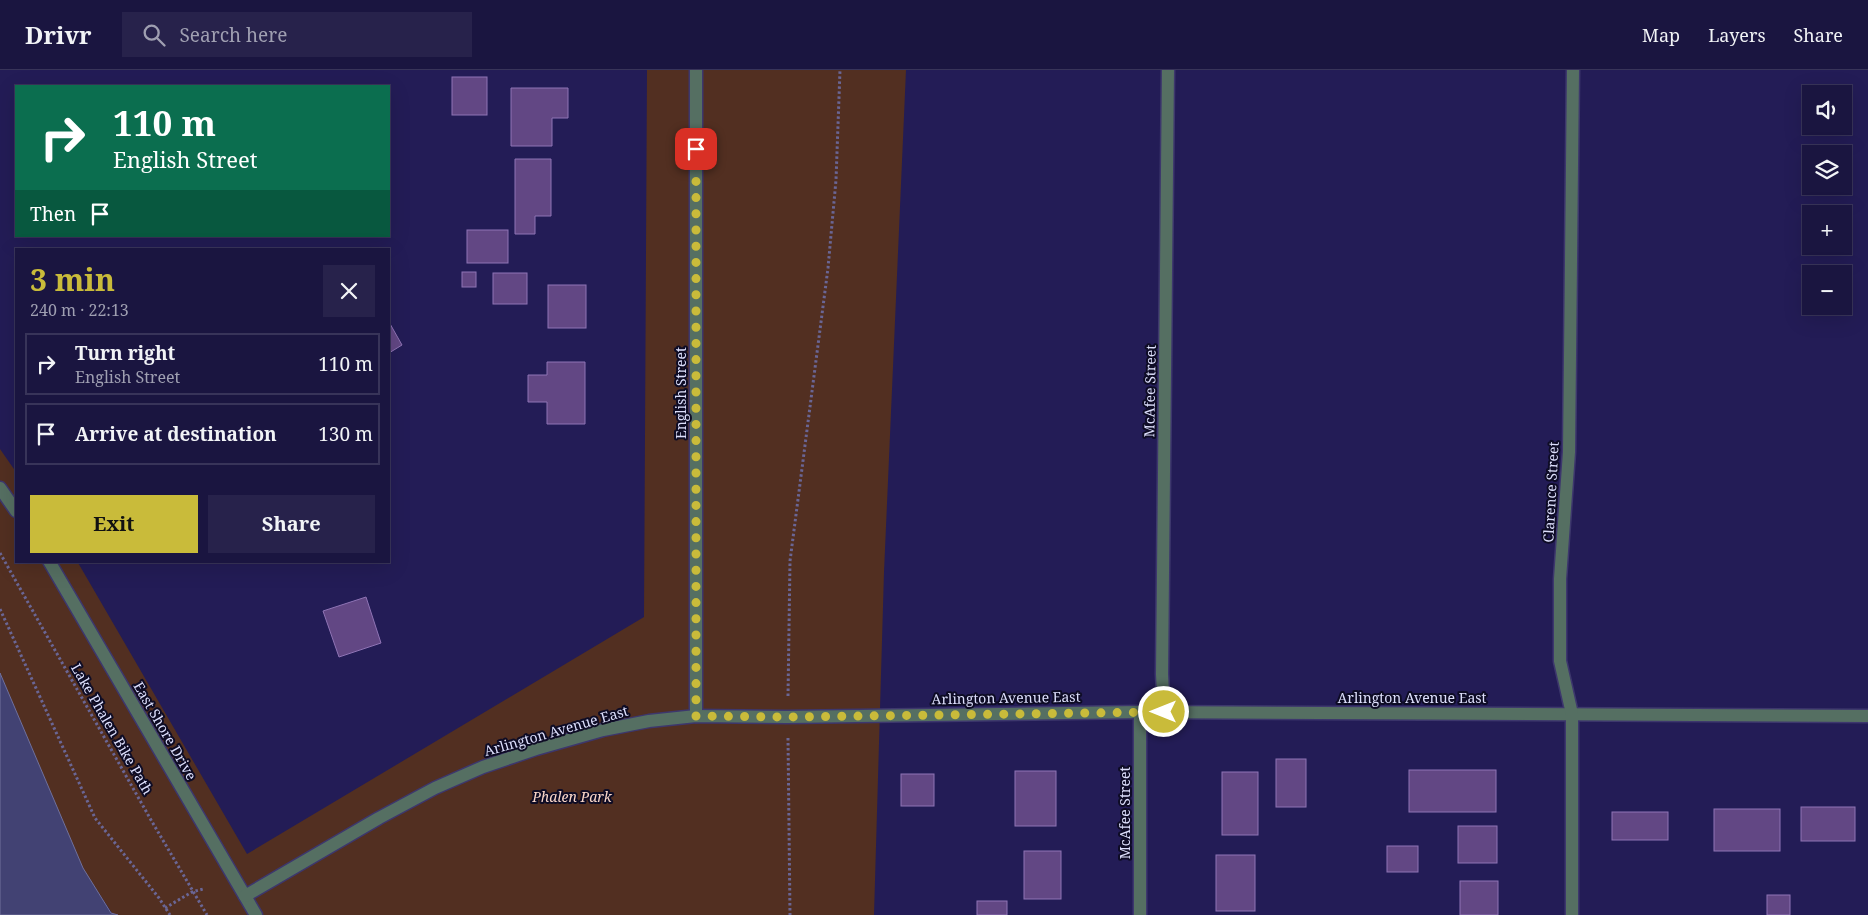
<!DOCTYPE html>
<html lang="en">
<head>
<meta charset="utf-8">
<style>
  :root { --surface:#1a1540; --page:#27224b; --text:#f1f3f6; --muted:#9f9fb1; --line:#383459; --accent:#c9bb3a }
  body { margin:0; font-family:"Noto Serif",serif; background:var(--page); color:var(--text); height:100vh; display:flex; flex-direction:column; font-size:19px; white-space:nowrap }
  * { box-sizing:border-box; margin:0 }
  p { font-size:16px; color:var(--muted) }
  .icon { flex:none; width:28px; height:28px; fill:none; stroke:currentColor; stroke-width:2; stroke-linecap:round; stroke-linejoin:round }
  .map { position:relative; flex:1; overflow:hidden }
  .drawer { position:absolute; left:15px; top:178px; width:375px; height:315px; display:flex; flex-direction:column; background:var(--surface); border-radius:0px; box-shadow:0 5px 20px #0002,0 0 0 1px var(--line) }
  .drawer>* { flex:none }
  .top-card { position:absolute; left:15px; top:15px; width:375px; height:152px; border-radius:0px; box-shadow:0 5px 20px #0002,0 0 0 1px var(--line); background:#0b6e4f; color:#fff; overflow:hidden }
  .fabs { position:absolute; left:1802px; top:15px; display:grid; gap:10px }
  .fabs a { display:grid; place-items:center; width:50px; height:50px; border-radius:0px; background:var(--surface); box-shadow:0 5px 20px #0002,0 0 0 1px var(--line); font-size:25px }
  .pin { position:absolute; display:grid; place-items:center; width:42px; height:42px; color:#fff; margin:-21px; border-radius:10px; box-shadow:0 2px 8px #0006 }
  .me { position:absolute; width:55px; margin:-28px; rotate:270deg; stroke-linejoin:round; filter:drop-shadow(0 0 4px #0008) }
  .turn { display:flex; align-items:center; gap:18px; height:105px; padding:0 15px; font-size:22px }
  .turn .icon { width:65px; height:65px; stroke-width:2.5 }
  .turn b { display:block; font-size:35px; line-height:42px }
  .then { display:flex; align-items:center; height:48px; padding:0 15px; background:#0003; gap:10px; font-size:19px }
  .round { display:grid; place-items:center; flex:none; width:52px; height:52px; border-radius:0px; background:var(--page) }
  .summary { display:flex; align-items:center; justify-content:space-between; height:85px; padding:0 15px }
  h1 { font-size:30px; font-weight:700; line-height:38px; color:var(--accent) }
  .primary-button { display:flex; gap:10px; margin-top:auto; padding:10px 15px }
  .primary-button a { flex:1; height:58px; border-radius:0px; background:var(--accent); color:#111; font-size:20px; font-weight:700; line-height:58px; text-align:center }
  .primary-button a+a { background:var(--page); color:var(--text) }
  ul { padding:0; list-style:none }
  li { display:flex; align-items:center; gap:15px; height:62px; margin:0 10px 8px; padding:0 5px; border:2px solid var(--line); border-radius:0px }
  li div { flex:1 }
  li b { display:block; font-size:19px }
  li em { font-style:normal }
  header { display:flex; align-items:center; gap:30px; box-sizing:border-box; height:70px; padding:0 25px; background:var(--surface); border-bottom:1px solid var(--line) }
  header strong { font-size:24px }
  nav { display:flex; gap:28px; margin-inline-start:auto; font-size:18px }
  .search { width:350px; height:45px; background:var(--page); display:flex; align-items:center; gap:12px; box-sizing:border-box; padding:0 18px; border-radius:0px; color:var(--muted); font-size:19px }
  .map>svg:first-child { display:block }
  .green { fill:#522f21 }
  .water { fill:#424273; stroke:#70719c }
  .building { fill:#624784; stroke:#8f74b5 }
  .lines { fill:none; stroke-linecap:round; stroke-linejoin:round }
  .minor-casing { stroke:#3d376d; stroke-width:15 }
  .path { stroke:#6a6695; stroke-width:3; stroke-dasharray:2.5 2.5; stroke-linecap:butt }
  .minor { stroke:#556f62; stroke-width:12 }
  .route { stroke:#c9bb3a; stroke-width:9; stroke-dasharray:0 16.2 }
  .labels { text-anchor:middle; stroke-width:4; stroke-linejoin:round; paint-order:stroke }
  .street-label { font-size:14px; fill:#dddffc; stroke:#0e0c25 }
  .park-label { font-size:14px; font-style:italic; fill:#fbd7c9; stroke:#0e0c25 }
</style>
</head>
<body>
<header>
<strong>Drivr</strong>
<div class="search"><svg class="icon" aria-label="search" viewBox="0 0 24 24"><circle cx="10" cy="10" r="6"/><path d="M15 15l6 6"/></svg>Search here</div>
<nav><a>Map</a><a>Layers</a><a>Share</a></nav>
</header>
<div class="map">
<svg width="1868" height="845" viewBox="0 0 1868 845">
  <rect width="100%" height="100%" fill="#231c56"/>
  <polygon class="green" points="647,0 906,0 884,502 874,845 118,845 112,843 83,799 0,603 0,379 16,402 16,491 77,491 247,784 644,547"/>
  <polygon class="water" points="0,603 83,798 111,843 118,845 0,845"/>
  <g class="building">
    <rect x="452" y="7" width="35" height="38"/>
    <polygon points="511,18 568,18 568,48 552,48 552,76 511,76"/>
    <polygon points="515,89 551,89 551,146 535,146 535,164 515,164"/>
    <rect x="467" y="160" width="41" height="33"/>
    <rect x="462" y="202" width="14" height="15"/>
    <rect x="493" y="203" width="34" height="31"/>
    <rect x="548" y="215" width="38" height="43"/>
    <polygon points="389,252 402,275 389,283"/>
    <polygon points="547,292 585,292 585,354 547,354 547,332 528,332 528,305 547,305"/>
    <polygon points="366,527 381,573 339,587 323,541"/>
    <rect x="1276" y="689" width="30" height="48"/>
    <rect x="1409" y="700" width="87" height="42"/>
    <rect x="1015" y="701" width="41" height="55"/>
    <rect x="1222" y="702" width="36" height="63"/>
    <rect x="901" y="704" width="33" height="32"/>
    <rect x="1801" y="737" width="54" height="34"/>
    <rect x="1714" y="739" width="66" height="42"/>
    <rect x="1612" y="742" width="56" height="28"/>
    <rect x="1458" y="756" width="39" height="37"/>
    <rect x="1387" y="776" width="31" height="26"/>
    <rect x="1024" y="781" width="37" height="48"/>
    <rect x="1216" y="785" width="39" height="56"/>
    <rect x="1460" y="811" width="38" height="34"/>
    <rect x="1767" y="825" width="23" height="20"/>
    <rect x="977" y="831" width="30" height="14"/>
  </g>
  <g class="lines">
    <defs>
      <g id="minor">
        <polyline points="696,0 696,646"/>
        <polyline points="0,418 16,441"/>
        <polyline points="49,491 256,845"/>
        <polyline points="1164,642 1162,604 1168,0"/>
        <polyline points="245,826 379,748 435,718 483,697 536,679 603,660 649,651 696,646 787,647 1140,642 1868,646"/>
        <polyline points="1140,845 1140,642"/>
        <polyline points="1572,845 1572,644 1560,591 1560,509 1569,382 1573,0"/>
      </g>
    </defs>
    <use href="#minor" class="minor-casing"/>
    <g class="path">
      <polyline points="0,483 151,750 207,845"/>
      <polyline points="0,539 95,748 159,828 170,845"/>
      <polyline points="788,626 790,491 828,198 836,110 840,0"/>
      <polyline points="788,668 790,845"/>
      <polyline points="165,838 192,822 203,819"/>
    </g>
    <use href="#minor" class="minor"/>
  </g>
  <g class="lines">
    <polyline class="route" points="696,79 696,646 787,647 1164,642"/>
  </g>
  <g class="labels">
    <g class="street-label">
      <text transform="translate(1150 321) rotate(-89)" y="5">McAfee Street</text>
      <text transform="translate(681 323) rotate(-90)" y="5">English Street</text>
      <text transform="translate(1551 422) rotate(-87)" y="5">Clarence Street</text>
      <text transform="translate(1006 628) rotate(-1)" y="5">Arlington Avenue East</text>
      <text x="1412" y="633">Arlington Avenue East</text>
      <text transform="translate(112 659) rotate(60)" y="5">Lake Phalen Bike Path</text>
      <text transform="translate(165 661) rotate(60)" y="5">East Shore Drive</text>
      <text transform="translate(556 661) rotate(-16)" y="5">Arlington Avenue East</text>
      <text transform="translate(1125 743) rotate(-90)" y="5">McAfee Street</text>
    </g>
    <g class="park-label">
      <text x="572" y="732">Phalen Park</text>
    </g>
  </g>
</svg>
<div class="fabs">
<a><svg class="icon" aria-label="sound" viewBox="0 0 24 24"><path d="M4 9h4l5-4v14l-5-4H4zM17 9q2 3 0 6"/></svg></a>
<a><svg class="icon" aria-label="layers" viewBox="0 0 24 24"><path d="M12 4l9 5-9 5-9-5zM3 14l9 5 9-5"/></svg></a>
<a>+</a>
<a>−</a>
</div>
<div class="pin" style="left:696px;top:79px;background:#d93025"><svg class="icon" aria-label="arrive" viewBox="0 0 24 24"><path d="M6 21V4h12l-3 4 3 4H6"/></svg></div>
<svg class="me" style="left:1164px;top:642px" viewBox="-20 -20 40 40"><circle r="17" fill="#c9bb3a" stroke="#fff" stroke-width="3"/><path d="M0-11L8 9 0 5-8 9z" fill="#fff"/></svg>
<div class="top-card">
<div class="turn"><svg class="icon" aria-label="right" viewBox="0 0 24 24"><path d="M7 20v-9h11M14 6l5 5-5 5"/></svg><div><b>110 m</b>English Street</div></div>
<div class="then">Then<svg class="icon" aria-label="arrive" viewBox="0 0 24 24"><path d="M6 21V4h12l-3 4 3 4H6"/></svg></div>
</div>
<section class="drawer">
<div class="summary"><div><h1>3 min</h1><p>240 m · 22:13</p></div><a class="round"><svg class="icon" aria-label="close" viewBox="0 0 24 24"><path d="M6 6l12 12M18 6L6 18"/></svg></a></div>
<ul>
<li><svg class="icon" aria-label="right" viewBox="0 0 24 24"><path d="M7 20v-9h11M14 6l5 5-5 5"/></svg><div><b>Turn right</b><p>English Street</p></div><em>110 m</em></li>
<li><svg class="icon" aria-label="arrive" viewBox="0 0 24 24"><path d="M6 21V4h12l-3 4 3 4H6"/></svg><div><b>Arrive at destination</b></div><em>130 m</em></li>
</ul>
<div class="primary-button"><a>Exit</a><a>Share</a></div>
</section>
</div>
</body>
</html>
